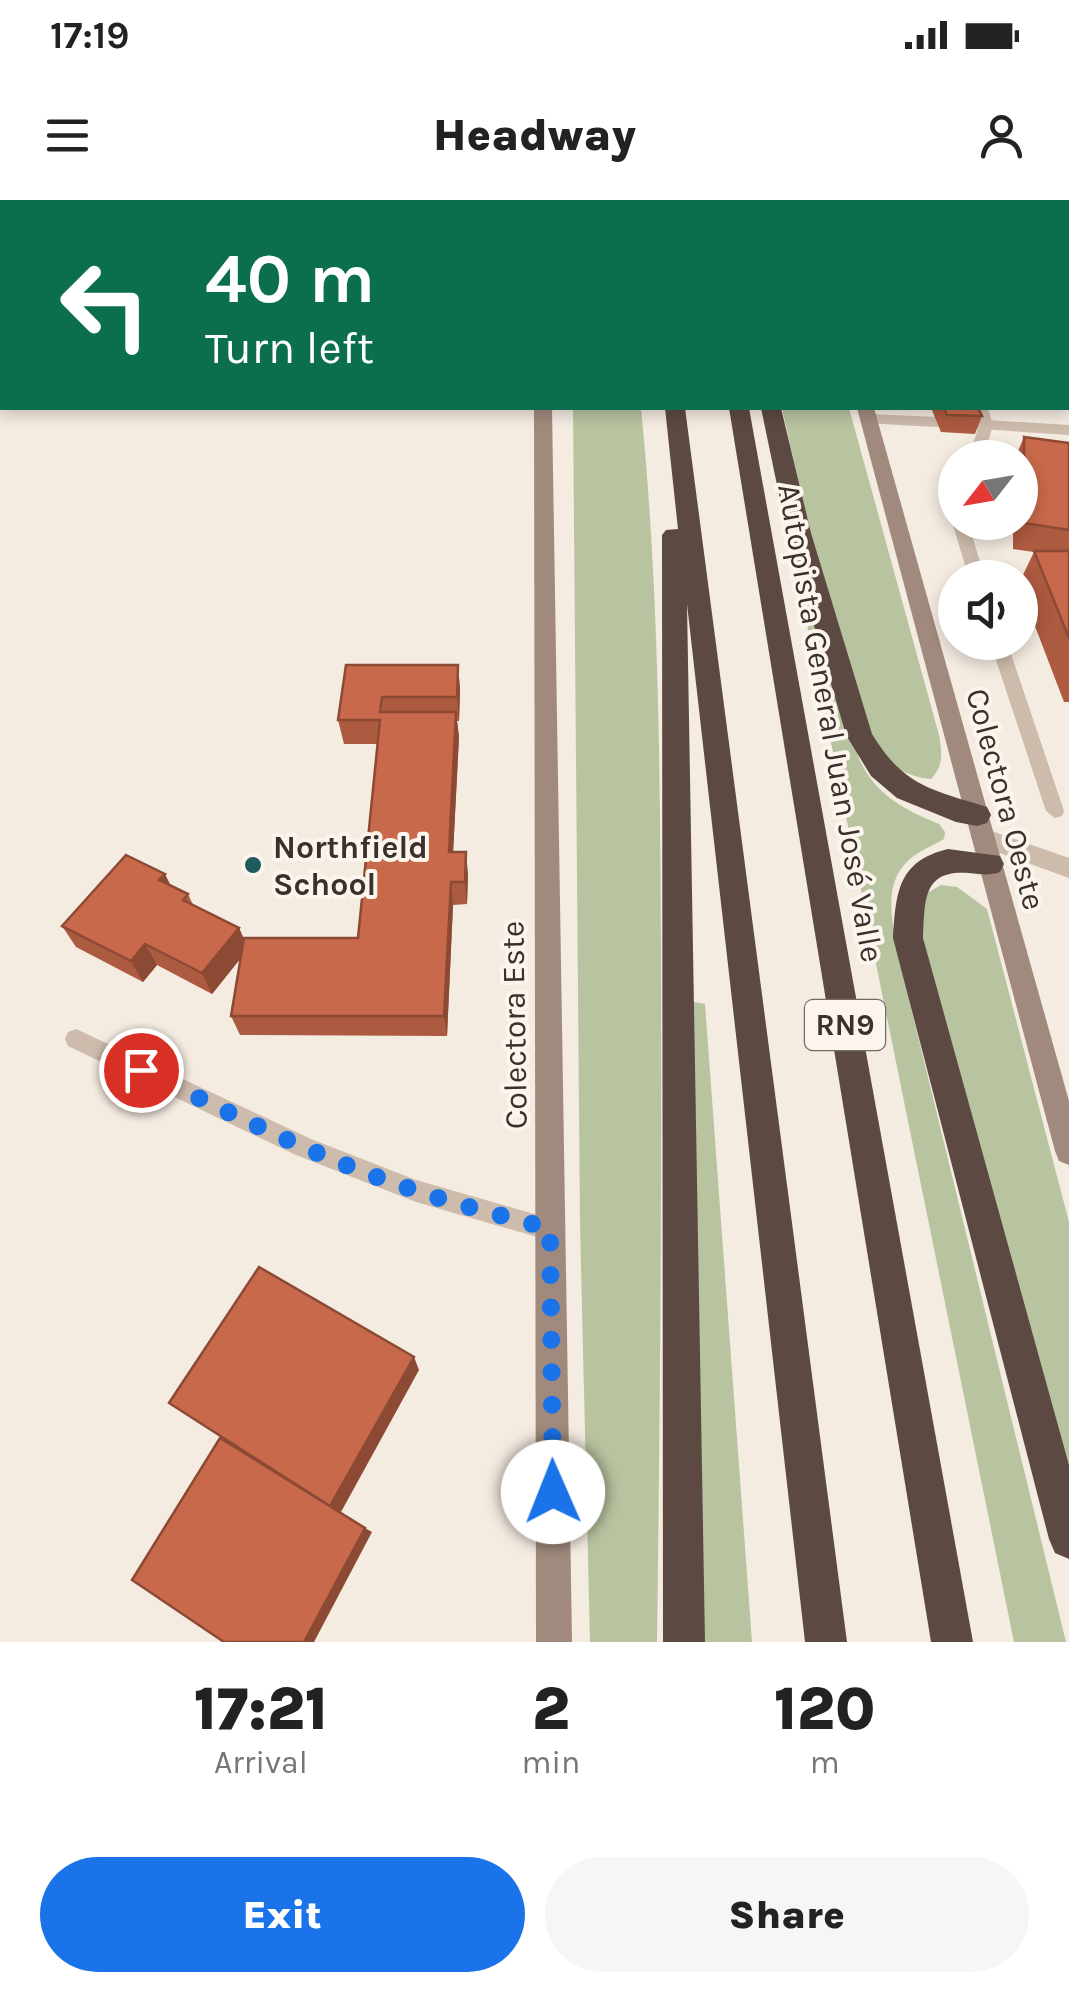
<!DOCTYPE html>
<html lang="en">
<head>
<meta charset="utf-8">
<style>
  :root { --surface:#fff; --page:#f6f6f6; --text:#222; --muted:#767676; --accent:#1a73e8 }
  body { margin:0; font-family:Karla,sans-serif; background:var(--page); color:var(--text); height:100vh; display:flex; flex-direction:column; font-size:38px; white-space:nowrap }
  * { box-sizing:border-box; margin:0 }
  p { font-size:32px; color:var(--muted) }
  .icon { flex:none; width:55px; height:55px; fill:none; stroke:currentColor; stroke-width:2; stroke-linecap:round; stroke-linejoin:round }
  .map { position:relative; height:1442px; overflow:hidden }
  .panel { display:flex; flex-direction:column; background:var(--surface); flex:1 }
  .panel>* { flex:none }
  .hud { position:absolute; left:0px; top:0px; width:1070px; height:210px; box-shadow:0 5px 15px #0003; background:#0b6e4f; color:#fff; overflow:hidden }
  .needle { width:65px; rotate:239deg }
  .tools { position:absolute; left:938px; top:240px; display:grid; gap:20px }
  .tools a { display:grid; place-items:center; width:100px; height:100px; border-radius:50%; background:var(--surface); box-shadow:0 5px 15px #0003; font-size:50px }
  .pin { position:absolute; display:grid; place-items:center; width:85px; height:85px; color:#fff; margin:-42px; border:5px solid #fff; border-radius:50%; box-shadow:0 2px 10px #0007 }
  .me { position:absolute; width:110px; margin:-55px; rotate:359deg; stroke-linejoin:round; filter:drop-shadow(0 0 8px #0008) }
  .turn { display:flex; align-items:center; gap:35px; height:210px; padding:0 40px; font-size:45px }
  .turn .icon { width:130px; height:130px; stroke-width:2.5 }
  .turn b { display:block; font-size:70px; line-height:85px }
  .eta { display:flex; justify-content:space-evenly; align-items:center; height:170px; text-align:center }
  .eta b { font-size:60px; font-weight:800; line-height:70px }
  .button { display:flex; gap:20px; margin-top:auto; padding:20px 40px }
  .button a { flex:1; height:115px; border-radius:60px; background:var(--accent); color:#fff; font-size:40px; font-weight:800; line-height:115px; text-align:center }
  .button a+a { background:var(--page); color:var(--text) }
  .status { display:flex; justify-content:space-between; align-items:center; height:70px; padding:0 50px; background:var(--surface); direction:ltr }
  .status svg { height:28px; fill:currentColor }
  header { display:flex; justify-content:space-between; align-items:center; height:130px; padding:0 40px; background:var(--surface); font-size:45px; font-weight:800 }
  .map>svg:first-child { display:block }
  .green { fill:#b8c4a0 }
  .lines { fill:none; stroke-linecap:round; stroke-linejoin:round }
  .lane { fill:#cdbbac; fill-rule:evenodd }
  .street { fill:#cdbbac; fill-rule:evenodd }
  .secondary { fill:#a18a7d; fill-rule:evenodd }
  .highway { fill:#5c4a42; fill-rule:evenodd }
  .wall { fill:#ac5a40 }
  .shaded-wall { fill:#8c4a34 }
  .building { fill:#c8694b; stroke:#8c4a34; stroke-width:2.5 }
  .route { stroke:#1a73e8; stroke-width:18; stroke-dasharray:0 32.4 }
  .poi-dot { fill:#1f5a5e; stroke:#fbf5ee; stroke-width:4 }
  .labels { text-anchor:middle; stroke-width:8; stroke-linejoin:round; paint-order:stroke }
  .shield { fill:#fbf5ee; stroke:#756b66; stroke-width:2.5 }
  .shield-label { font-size:30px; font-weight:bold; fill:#3b302b }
  .street-label { font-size:32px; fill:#3b302b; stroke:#fbf5ee }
  .poi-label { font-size:32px; font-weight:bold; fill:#3b302b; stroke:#fbf5ee; text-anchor:start }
</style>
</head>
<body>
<div class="status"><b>17:19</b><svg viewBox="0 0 49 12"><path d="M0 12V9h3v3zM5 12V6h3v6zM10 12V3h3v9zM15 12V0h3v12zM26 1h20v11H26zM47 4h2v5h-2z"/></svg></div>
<header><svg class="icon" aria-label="menu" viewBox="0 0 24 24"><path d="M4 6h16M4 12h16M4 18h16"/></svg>Headway<svg class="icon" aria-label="person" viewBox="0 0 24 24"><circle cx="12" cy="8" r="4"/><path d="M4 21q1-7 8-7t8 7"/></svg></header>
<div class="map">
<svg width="1069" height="1442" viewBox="0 0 1069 1442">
  <rect width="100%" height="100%" fill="#f4ebe1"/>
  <g class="green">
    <path d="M573 208H641C659 389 660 570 661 752 662 982 660 1212 657 1442H590L580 1024Z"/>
    <path d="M782 208H849L939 535C942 553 944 565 931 579 910 577 891 568 879 550 859 520 851 483 841 449 818 369 800 289 782 208Z"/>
    <path d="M805 384 859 559C876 595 903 609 939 624L945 632 944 639C933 646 918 651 909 660 879 686 895 733 901 767L1066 1442H1014L800 390Z"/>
    <polygon points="941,685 957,687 987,709 1069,1022 1069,1282 916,737 927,693"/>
    <polygon points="689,801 705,804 752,1442 700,1442"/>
  </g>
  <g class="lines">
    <g class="lane">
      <polygon points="974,208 988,208 993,225 983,258 969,258 979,225"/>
      <polygon points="955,318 955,322 968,322 985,378 969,378 952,322"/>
      <polygon points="990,442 1007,442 1064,611 1062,616 1055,618 1046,611"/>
      <polygon points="76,829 311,939 416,980 559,1021 563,1029 559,1037 551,1041 416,1002 296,955 68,846 65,839 68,832"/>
    </g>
    <g class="street">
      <polygon points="959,0 975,0 976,2 961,2"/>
      <rect x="1068" y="32" width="1" height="8"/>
      <rect x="1068" y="124" width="1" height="12"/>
      <rect x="1068" y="190" width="1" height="10"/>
      <polygon points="869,214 937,217 946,222 937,227 863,223 863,215"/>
      <polygon points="971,219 1069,225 1069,235 965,228 965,220"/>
      <polygon points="983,628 1069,658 1069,678 975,644 971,637 975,630"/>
    </g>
    <g class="secondary">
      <rect x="535" y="0" width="14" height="2"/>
      <polygon points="790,0 804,0 805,2 791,2"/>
      <polygon points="534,208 552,208 572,1442 536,1442"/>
      <polygon points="857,208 874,208 1069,901 1069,965 1059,961 1055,951"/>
    </g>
    <g class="highway">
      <polygon points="644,0 662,0 662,2 645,2"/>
      <polygon points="711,0 729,0 730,2 713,2"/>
      <polygon points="665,208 685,208 847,1442 805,1442 687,404 705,1442 663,1442 662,335 666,330 678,329"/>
      <polygon points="729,208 749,208 973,1442 931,1442"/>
      <path d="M761 208H781L811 333 872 534C904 587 933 590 987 607L991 615 987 623 977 626 956 622 897 598 871 576 846 535 787 333Z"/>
      <path d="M948 649 1000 656 1004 664 1000 672C989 676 981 674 969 673 922 669 925 701 923 738L1069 1265V1359L1055 1353 1049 1339 893 738C896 692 898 661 948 649Z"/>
    </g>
  </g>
  <g class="wall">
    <polygon points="931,208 978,208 982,216 975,234 941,232"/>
    <polygon points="1024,237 1069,243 1069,502 1064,502 1020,387 1020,381 1034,352 1013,349 1013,322 1020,322 1020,258 1015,258"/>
    <polygon points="346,465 458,465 460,490 459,521 457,521 459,537 453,652 468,674 467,704 453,705 447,836 240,835 231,816 240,759 212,794 157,765 143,782 76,747 62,726 171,686 188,694 193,705 239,728 244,739 358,738 377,544 344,544 338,520"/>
  </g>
  <g class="shaded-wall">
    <polygon points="458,465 460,490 459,521 457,497"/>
    <polygon points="456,512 459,537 452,674 449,652"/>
    <polygon points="466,652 468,674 467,704 465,682"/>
    <polygon points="165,674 176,696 159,680"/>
    <polygon points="451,682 453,705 447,836 444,816"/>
    <polygon points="239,728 248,749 212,794 202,773"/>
    <polygon points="145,744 157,765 143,782 131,761"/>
    <polygon points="414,1157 419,1170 341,1312 330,1306"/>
    <polygon points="365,1328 372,1332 314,1442 304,1442"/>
  </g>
  <g class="building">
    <polygon points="944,208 978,208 982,216 947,215"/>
    <polygon points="1024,237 1069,243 1069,330 1024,323"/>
    <polygon points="1034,351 1069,351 1069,438"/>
    <polygon points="346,465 458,465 457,497 382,497 380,512 456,512 449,652 466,652 465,682 451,682 444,816 231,816 244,738 358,738 380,520 338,520"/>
    <polygon points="126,655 165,674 159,680 188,694 183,700 239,728 202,773 145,744 131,761 62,726"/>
    <polygon points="259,1067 414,1157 330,1306 169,1203"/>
    <polygon points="220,1238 365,1328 304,1442 224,1442 132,1380"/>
  </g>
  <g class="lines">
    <path class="route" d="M141 870C231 913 321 960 417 991 460 1006 506 1016 550 1029L553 1292"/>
  </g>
  <circle class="poi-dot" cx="253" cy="665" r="10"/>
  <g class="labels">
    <rect class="shield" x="805" y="800" width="80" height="50" rx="8"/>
    <g class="shield-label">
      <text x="845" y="835">RN9</text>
    </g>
    <g class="street-label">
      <text transform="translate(831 523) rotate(80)" y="11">Autopista General Juan José Valle</text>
      <text transform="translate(1006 599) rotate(75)" y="11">Colectora Oeste</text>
      <text transform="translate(514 825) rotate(-91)" y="11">Colectora Este</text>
    </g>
    <g class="poi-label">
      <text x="273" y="658">Northfield<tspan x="273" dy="37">School</tspan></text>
    </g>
  </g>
</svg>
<div class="tools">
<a><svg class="needle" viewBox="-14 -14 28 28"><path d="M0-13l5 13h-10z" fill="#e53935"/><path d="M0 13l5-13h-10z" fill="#767676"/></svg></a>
<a><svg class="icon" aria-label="sound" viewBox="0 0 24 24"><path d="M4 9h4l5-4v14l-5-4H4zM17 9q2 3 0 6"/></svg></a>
</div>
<div class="pin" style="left:141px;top:870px;background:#d93025"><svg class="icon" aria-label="arrive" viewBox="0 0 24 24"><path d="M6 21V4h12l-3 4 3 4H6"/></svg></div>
<svg class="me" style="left:553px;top:1292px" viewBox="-20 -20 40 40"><circle r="19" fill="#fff"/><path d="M0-13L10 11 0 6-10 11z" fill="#1a73e8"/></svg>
<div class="hud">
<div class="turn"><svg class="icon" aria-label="left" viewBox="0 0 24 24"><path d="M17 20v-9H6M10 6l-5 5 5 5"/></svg><div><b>40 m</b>Turn left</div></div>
</div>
</div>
<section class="panel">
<div class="eta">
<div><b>17:21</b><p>Arrival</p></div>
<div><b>2</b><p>min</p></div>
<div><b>120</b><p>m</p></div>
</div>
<div class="button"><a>Exit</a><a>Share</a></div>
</section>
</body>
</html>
